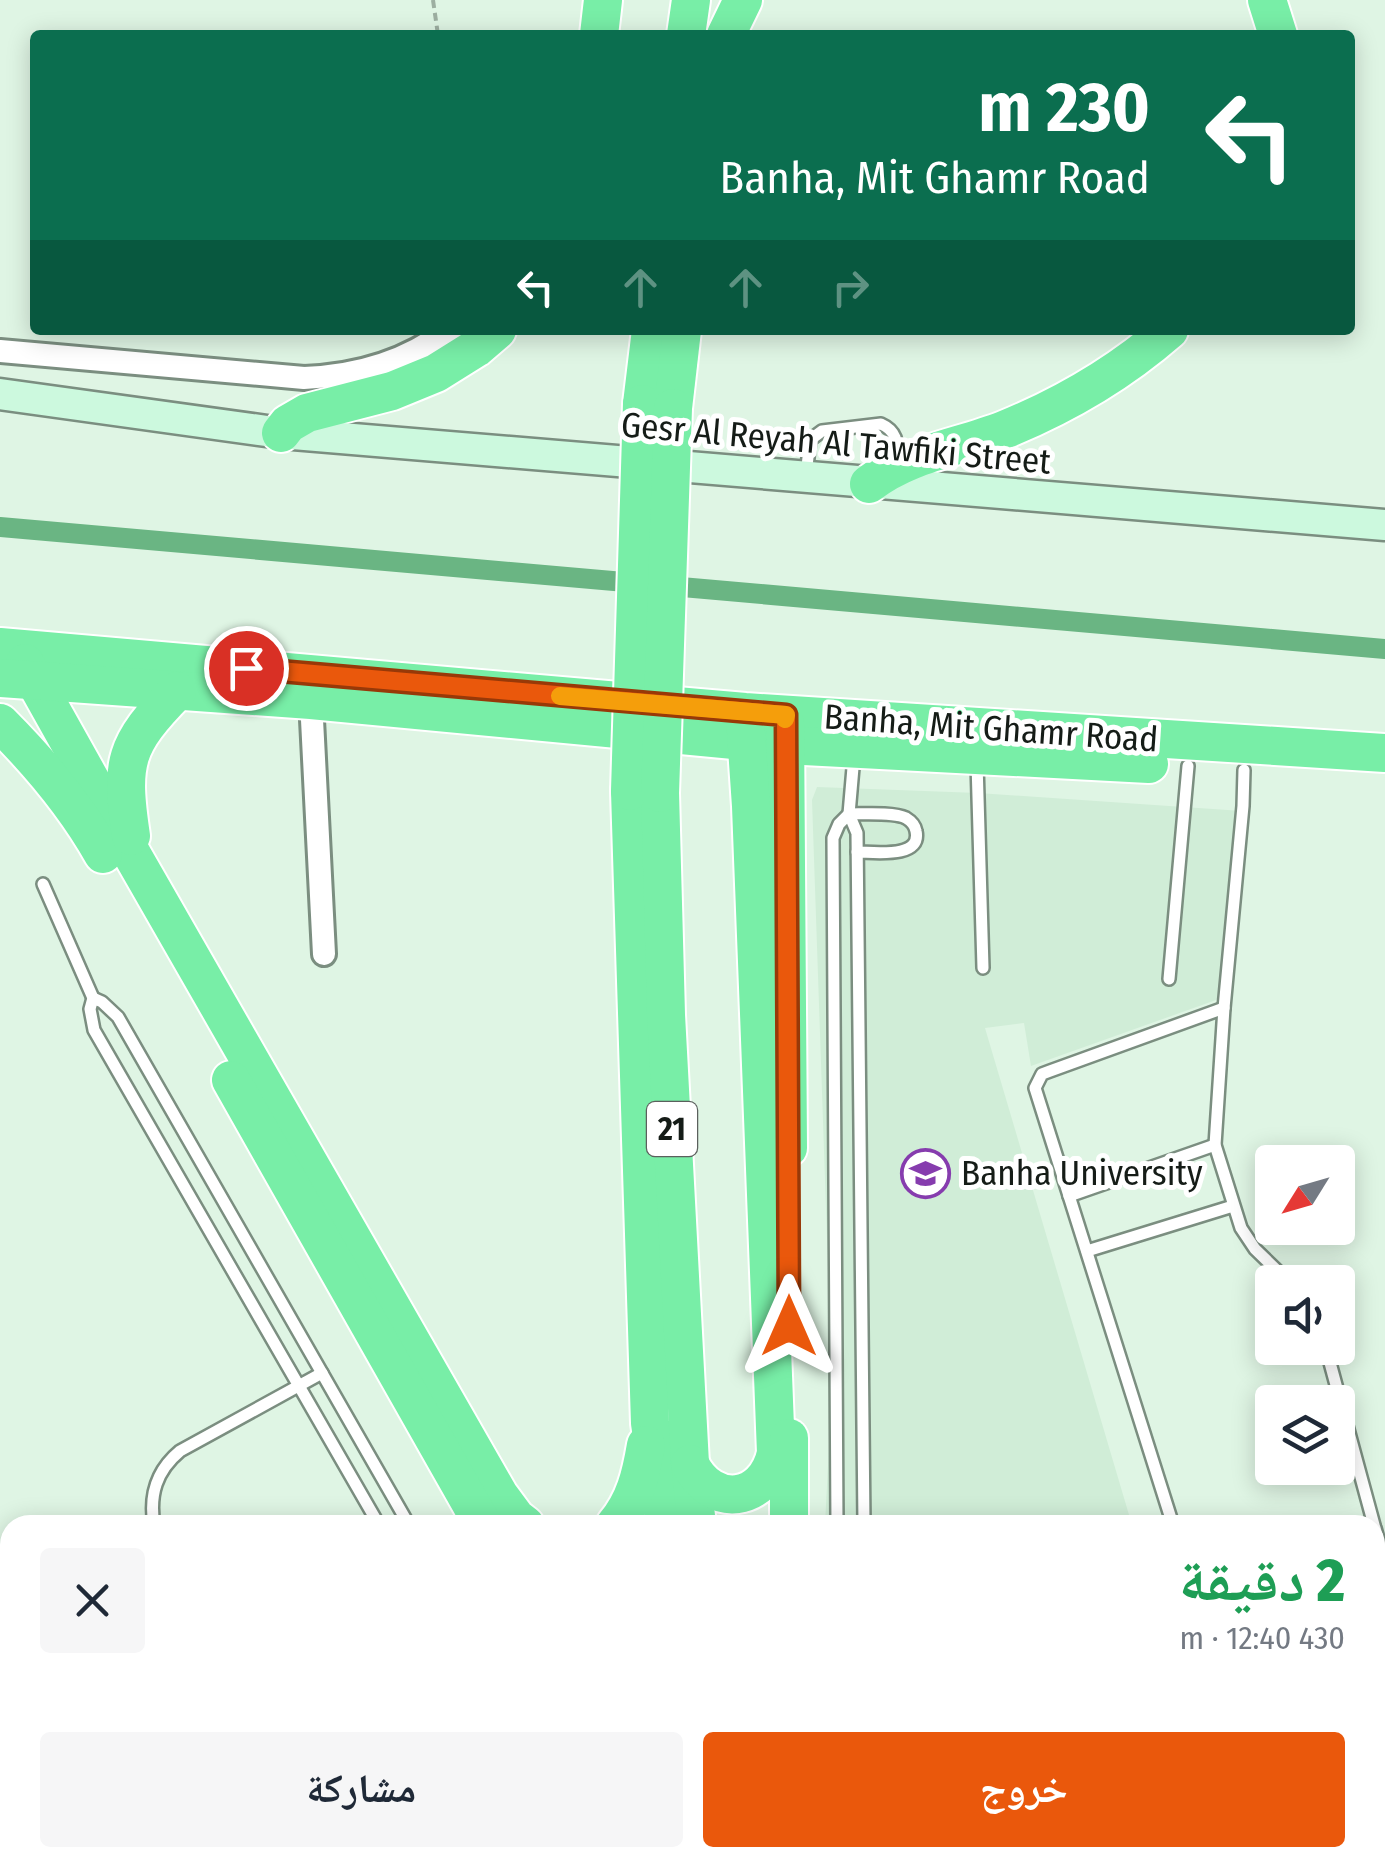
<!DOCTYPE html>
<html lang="ar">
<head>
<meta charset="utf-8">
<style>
  :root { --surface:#fff; --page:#f6f6f7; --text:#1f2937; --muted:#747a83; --accent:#ea580c }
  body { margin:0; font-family:"Fira Sans Condensed","Noto Naskh Arabic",sans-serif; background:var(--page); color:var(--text); direction:rtl; height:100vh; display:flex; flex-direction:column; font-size:38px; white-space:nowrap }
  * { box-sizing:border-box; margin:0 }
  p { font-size:32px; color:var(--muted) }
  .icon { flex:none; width:55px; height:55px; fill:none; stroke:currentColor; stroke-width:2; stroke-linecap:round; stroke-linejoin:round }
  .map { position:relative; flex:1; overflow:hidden; direction:ltr }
  .details { position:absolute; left:0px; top:1515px; width:1385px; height:352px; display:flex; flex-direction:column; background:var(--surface); border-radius:30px 30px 0 0; box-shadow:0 5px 25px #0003; direction:rtl }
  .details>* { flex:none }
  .top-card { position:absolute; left:30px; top:30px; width:1325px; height:305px; border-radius:10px; box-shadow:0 5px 25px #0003; direction:rtl; background:#0b6e4f; color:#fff; overflow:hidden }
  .needle { width:65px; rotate:233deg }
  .fabs { position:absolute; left:1255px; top:1145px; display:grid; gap:20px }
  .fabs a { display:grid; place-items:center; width:100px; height:100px; border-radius:10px; background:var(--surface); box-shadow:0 5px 25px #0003; font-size:50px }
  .pin { position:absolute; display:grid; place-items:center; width:85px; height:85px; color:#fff; margin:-42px; border:5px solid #fff; border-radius:50%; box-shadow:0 2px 10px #0007 }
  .me { position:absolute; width:110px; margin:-55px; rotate:0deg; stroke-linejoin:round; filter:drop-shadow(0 0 8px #0008) }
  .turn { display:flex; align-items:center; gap:35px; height:210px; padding:0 40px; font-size:45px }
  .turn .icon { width:130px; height:130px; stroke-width:2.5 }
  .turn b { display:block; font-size:70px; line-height:85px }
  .lanes { display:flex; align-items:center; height:95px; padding:0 40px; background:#0003; justify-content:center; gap:50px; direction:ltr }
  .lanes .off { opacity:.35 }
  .round { display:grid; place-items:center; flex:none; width:105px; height:105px; border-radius:10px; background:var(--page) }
  .head { display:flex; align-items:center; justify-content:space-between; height:170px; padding:0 40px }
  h1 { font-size:60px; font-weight:800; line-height:75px; color:#1e9e55 }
  .primary-button { display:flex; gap:20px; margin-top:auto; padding:20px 40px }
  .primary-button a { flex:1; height:115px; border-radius:10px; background:var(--accent); color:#fff; font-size:40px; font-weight:800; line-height:115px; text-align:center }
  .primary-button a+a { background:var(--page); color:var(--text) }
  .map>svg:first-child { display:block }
  .built { fill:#d0edd7 }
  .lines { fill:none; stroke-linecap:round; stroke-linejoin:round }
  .canal { stroke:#6ab583; stroke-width:20 }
  .service-casing { stroke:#7b8e80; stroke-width:16 }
  .minor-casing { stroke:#7b8e80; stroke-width:28 }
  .secondary-casing { stroke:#7b8e80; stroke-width:35 }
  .trunk-casing { stroke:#fff; stroke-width:42 }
  .path { stroke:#9dafa1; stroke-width:4; stroke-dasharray:8 5; stroke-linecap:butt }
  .service { stroke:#fff; stroke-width:11 }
  .minor { stroke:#fff; stroke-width:22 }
  .secondary { stroke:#ccf9de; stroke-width:30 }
  .trunk { stroke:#78eea7; stroke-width:38 }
  .trunk-bridge-casing { stroke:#fff; stroke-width:42; stroke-linecap:butt }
  .trunk-bridge { stroke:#78eea7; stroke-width:38 }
  .route-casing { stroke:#983908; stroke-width:25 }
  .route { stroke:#ea580c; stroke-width:18 }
  .slow { stroke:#f59e0b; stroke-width:18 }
  .labels { text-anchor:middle; stroke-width:10; stroke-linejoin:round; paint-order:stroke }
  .shield { fill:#fff; stroke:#5b605d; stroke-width:2.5 }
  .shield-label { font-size:32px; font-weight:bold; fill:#151c17 }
  .street-label { font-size:35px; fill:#151c17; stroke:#fff }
  .poi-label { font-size:35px; fill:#151c17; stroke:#fff; text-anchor:start }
</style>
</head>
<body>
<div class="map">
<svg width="1385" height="1867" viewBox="0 0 1385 1867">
  <rect width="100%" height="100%" fill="#dff5e4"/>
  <g class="built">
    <polygon points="817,787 978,793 1242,811 1225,991 1216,1000 1031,1066 1024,1023 985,1028 1132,1525 825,1525 832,1384 812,800"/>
    <polygon points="793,1858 1231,1858 1234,1867 793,1867"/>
  </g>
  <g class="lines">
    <polyline class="canal" points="0,527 1385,649"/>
    <defs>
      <g id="service">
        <path d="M806 475 810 440 822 431 881 424C897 431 897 442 897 457"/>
        <polyline points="854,756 849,814 857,833 864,1525"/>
        <polyline points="977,763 983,968"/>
        <polyline points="1244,770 1243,806 1224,1008 1215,1145 1241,1228 1255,1249 1289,1282"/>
        <polyline points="43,884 93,998"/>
        <polyline points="1169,979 1188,766"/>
        <polyline points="1069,1196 1215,1145"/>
        <polyline points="1087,1251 1233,1206"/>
        <polyline points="1326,1348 1374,1525"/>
        <path d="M154 1525C149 1495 156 1471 180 1451L322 1373"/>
        <polyline points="379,1525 94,1030 90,1009 93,998 102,1002 118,1017 409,1525"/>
        <path d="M837 1525 833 838 839 824 849 814C864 814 894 812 906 818 911 821 915 825 916 831 922 859 874 852 857 852"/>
        <polyline points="1173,1525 1035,1088 1042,1074 1050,1071 1224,1008"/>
        <polyline points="1375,1528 1385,1564"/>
        <polyline points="209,1858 211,1867"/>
        <polyline points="830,1858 832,1867"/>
        <polyline points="1255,1858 1258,1867"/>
        <polyline points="568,1867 582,1861"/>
        <path d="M1089 1867C1095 1856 1107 1856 1114 1867"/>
      </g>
      <g id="minor">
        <path d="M0 351 304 378C356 376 406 362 448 330"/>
        <polyline points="311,700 324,954"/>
      </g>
      <polyline id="secondary" points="0,394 281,433 1385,525"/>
      <g id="trunk">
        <polyline points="1267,0 1278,35"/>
        <polyline points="599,35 603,0"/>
        <polyline points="686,35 691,0"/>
        <polyline points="726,35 743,0"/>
        <polyline points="642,404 651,330"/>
        <polyline points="673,408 682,330"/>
        <polyline points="281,433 288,424 307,413 392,391 436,373 476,348 497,330"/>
        <path d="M869 484C909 453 958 448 1004 430 1063 406 1121 372 1169 330"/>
        <polyline points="0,647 745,712 1385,753"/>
        <polyline points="25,663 134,858 499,1495 516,1518 525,1525"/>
        <polyline points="0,678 311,700 785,745 1149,764"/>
        <path d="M0 723C40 763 75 804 103 854"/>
        <polyline points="785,723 788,1148"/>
        <polyline points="630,791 650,1423 665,1525"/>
        <polyline points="660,793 666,1015 690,1464 697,1525"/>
        <path d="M131 836C120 762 124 745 177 691"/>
        <polyline points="231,1080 483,1525"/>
        <path d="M690 1464C712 1509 765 1503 776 1453L751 806 745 718"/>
        <path d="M615 1525C635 1501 641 1475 646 1445"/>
        <polyline points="789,1525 789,1438"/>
        <polyline points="668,1858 673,1867"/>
        <polyline points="736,1858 737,1867"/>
      </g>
    </defs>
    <use href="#service" class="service-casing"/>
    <use href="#minor" class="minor-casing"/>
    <use href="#secondary" class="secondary-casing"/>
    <use href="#trunk" class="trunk-casing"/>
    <polyline class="path" points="433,0 438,35"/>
    <use href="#service" class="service"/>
    <use href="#minor" class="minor"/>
    <use href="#secondary" class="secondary"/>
    <use href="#trunk" class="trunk"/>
    <defs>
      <g id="trunk-bridge">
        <polyline points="630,791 642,404"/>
        <polyline points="660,793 673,408"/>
      </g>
    </defs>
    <use href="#trunk-bridge" class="trunk-bridge-casing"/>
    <use href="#trunk-bridge" class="trunk-bridge"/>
  </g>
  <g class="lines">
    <defs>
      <polyline id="route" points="246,668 786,715 789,1326"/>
    </defs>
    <use href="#route" class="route-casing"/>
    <use href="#route" class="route"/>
    <polyline class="slow" points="560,696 786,715 785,719"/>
  </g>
  <defs>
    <symbol id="university-ring" viewBox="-11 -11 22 22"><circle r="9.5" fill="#fff" stroke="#863cae" stroke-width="1.5"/><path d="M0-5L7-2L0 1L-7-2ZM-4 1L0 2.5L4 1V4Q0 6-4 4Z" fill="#863cae"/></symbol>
  </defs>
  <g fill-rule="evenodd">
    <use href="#university-ring" x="898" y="1146" width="55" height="55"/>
  </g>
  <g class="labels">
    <rect class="shield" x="647" y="1102" width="50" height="54" rx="8"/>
    <g class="shield-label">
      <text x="672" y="1140">21</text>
    </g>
    <g class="street-label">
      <text transform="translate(836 443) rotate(5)" y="12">Gesr Al Reyah Al Tawfiki Street</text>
      <text transform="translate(991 728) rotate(4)" y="12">Banha, Mit Ghamr Road</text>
    </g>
    <g class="poi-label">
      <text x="961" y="1185">Banha University</text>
    </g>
  </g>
</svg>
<div class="fabs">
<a><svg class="needle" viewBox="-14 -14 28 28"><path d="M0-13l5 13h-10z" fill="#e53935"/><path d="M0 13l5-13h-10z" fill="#747a83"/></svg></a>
<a><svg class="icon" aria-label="sound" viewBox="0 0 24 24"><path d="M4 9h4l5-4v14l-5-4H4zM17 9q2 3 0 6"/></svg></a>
<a><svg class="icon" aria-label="layers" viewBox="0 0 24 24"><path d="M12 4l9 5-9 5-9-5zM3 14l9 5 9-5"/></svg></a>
</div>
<div class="pin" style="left:246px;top:668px;background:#d93025"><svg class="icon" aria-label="arrive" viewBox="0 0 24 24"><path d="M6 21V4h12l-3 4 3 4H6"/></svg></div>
<svg class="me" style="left:789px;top:1326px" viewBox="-20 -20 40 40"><path d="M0-17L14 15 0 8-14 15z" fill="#ea580c" stroke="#fff" stroke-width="4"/></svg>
<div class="top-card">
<div class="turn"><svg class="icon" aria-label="left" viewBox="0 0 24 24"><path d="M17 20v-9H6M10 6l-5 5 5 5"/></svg><div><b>230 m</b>Banha, Mit Ghamr Road</div></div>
<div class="lanes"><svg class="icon" aria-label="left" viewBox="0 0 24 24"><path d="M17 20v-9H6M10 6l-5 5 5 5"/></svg><svg class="icon off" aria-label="ahead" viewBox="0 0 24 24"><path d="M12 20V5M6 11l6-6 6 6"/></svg><svg class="icon off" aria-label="ahead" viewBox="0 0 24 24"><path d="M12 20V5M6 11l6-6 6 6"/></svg><svg class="icon off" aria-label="right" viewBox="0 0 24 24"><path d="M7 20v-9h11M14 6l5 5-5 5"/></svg></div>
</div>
<section class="details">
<div class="head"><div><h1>2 دقيقة</h1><p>430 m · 12:40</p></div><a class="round"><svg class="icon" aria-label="close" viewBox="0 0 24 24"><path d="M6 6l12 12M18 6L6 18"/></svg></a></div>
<div class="primary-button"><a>خروج</a><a>مشاركة</a></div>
</section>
</div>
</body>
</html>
